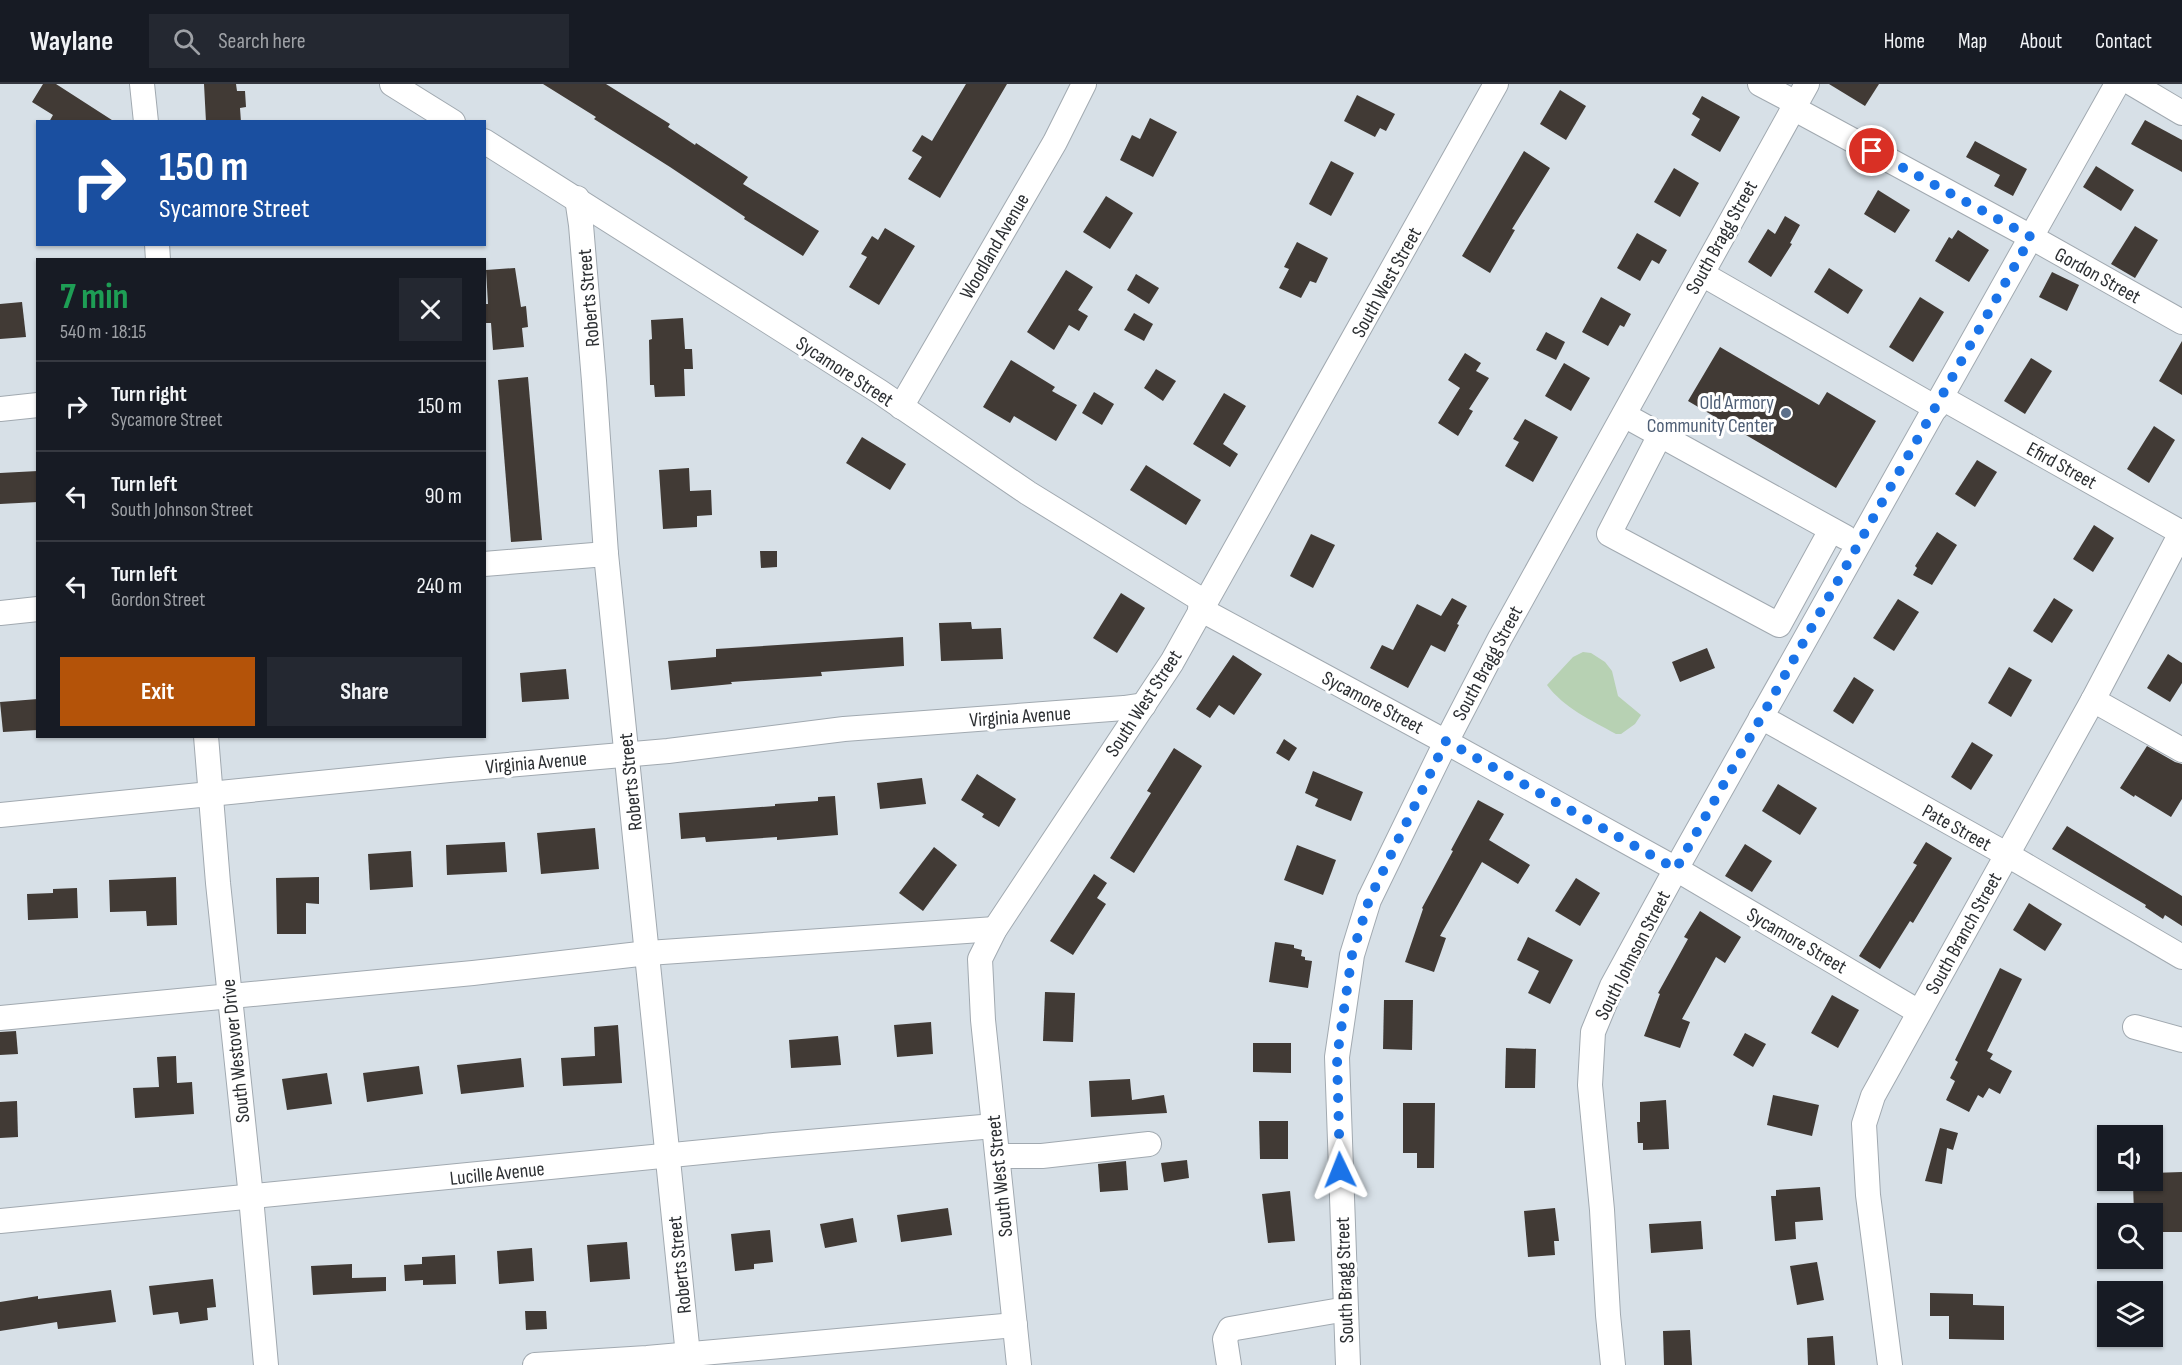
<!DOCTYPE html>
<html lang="en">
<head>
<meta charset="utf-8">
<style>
  :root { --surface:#171b24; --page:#242831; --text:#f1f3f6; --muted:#9ea1a6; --line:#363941; --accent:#b45309 }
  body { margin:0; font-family:"Sofia Sans Condensed",sans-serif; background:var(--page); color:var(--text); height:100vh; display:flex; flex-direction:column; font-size:22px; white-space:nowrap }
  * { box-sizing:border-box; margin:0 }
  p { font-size:20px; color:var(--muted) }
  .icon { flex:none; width:33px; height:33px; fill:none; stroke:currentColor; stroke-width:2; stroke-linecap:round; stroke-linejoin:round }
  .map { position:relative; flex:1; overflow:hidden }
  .details { position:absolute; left:36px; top:174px; width:450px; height:480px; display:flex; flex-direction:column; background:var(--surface); border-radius:0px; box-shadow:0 2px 4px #0004 }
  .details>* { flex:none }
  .top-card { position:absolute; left:36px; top:36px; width:450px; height:126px; border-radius:0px; box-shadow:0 2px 4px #0004; background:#1a4fa0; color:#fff; overflow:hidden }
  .tools { position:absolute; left:2097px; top:1041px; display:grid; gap:12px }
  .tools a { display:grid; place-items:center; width:66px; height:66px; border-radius:0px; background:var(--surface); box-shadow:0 2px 4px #0004; font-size:30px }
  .pin { position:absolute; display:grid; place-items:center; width:51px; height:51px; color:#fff; margin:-26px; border:3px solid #fff; border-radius:50%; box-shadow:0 2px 6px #0007 }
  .me { position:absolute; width:66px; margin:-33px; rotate:358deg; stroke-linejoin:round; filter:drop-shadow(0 0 4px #0008) }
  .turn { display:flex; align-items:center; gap:21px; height:126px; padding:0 24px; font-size:27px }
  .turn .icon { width:78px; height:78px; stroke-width:2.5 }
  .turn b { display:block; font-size:42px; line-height:51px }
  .round { display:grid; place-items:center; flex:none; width:63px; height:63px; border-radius:0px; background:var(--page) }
  .summary { display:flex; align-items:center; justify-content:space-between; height:102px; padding:0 24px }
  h1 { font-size:36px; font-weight:700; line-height:45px; color:#1e9e55 }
  .button { display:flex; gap:12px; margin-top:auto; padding:12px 24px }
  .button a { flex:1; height:69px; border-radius:0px; background:var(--accent); color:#fff; font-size:24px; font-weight:700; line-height:69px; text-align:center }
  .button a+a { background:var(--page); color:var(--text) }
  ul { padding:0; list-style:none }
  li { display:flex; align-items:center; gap:18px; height:90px; padding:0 24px; border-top:2px solid var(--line) }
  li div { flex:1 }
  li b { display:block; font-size:22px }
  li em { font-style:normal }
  header { display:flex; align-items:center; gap:36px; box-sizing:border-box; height:84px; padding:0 30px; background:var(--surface); border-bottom:2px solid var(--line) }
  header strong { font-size:28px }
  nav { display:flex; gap:33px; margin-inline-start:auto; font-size:21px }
  .search { width:420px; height:54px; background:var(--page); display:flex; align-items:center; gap:15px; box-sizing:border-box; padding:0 21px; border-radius:0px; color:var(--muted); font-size:22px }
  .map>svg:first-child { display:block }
  .green { fill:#b7d1b3 }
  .building { fill:#413a35 }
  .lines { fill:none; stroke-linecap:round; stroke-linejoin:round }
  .minor-casing { stroke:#a1a9b0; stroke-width:26 }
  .minor { stroke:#fff; stroke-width:24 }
  .route { stroke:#1a73e8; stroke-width:10; stroke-dasharray:0 18 }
  .service-dot { fill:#5c6f8a; stroke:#fff; stroke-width:2 }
  .labels { text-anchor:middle; stroke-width:6; stroke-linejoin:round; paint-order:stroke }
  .street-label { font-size:20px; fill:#2c2f32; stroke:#fff }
  .service-label { font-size:20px; fill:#4e5e75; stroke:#fff; text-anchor:end }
</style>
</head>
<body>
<header>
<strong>Waylane</strong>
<div class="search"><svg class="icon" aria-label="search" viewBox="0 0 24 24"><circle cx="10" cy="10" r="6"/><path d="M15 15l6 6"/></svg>Search here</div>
<nav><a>Home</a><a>Map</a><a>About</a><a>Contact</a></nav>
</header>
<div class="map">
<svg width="2182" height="1281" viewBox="0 0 2182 1281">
  <rect width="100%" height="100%" fill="#d7e0e7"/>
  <path class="green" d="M1583 568 1591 569 1605 578 1612 587 1618 612 1641 631 1635 640 1621 650H1616C1591 636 1564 624 1547 601L1573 573Z"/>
  <g class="building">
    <polygon points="43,0 56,0 115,38 49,38 53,31 32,18"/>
    <polygon points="204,0 236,0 237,7 245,7 246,23 240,24 241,38 206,38"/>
    <polygon points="543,0 606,0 670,40 668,43 695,61 696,59 748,93 743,100 819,147 803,172 744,135 745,133 670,83 594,35 596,33"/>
    <polygon points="966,0 1007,0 940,114 908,95 922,73 912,67 922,51 932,57"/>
    <polygon points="1829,0 1879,0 1865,22"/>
    <polygon points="1560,6 1586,22 1566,56 1540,40"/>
    <polygon points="1357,11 1395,30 1386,47 1380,44 1375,53 1344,37"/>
    <polygon points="1702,12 1740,33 1720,68 1691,51 1700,35 1692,30"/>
    <polygon points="1150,34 1177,48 1153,93 1120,76 1132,51 1140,55"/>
    <polygon points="2145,36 2182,56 2182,88 2131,60"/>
    <polygon points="1975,57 2027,85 2013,112 1994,102 2000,91 1966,73"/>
    <polygon points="1524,67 1550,84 1512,145 1515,146 1490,189 1462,172"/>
    <polygon points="1331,77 1354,89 1331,132 1309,120"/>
    <polygon points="2096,82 2134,106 2121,127 2083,103"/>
    <polygon points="1674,84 1699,99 1680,133 1654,118"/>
    <polygon points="1878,106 1910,126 1895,149 1864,130"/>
    <polygon points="1106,112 1133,129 1110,165 1083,148"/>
    <polygon points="1785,132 1800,141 1790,159 1792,160 1771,193 1748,178 1768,145 1775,150"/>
    <polygon points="2135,142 2158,156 2135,194 2111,180"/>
    <polygon points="885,144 915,162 879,221 849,203 867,173 861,170 872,152 878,156"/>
    <polygon points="1958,146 1989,166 1969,198 1935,177 1949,153 1952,155"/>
    <polygon points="1637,149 1667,166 1659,180 1652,176 1640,197 1617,184"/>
    <polygon points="1297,158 1328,174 1316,199 1310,197 1301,214 1279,204 1289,185 1284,183"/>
    <polygon points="515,184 521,223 526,222 528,243 522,244 524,263 493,266 491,239 484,239 484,220 488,220 486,186"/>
    <polygon points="1829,184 1863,206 1848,230 1814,208"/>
    <polygon points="1066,186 1093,203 1078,226 1088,232 1079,247 1069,241 1054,266 1027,248"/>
    <polygon points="2052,188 2079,201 2067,227 2039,213"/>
    <polygon points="1136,190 1159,204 1149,220 1127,206"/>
    <polygon points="1601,213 1631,230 1624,243 1620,241 1608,262 1582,248"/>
    <polygon points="1920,213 1944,228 1913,278 1889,263"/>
    <polygon points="22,218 26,253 0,255 0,220"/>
    <polygon points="1134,229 1153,240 1144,257 1124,246"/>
    <polygon points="683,234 685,265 692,265 693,285 684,285 685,312 655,313 654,301 650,301 649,256 652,255 651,236"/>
    <polygon points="1546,248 1565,258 1556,276 1536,266"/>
    <polygon points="2182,257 2182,311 2159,297"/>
    <polygon points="1720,263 1819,321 1827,308 1876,337 1836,404 1688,317"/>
    <polygon points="1465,269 1481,279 1476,287 1489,294 1469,325 1473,327 1458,352 1438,339 1460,304 1448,296"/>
    <polygon points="2031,274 2052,287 2025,330 2004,317"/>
    <polygon points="1011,276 1055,303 1052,307 1077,321 1056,357 1014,332 1010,339 983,323"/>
    <polygon points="1564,279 1590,294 1571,327 1545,312"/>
    <polygon points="1156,285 1176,297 1163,317 1144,304"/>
    <polygon points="528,293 542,456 511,458 498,296"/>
    <polygon points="1094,308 1114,320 1102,341 1082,329"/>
    <polygon points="1224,309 1246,322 1223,360 1238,370 1230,383 1193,360"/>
    <polygon points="1525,335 1558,353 1533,398 1505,382 1519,358 1513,355"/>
    <polygon points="2154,342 2175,356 2149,399 2127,385"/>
    <polygon points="862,353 906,380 890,406 846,379"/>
    <polygon points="1977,376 1997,388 1975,423 1955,410"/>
    <polygon points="1146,381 1201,416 1186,441 1130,406"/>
    <polygon points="689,384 690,407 711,406 712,431 697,432 697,443 663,445 659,386"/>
    <polygon points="38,387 38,418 0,420 0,389"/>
    <polygon points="2094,441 2114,454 2093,488 2073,475"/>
    <polygon points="1937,448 1957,461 1932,501 1913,491 1917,484 1915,482"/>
    <polygon points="1311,450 1335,461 1313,504 1290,492"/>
    <polygon points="760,467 777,467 777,483 761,484"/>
    <polygon points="1121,509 1145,524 1117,569 1093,554"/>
    <polygon points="1452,514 1467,522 1457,540 1459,541 1445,568 1431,561 1408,604 1370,584 1382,561 1393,566 1417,520 1441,532"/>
    <polygon points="2054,514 2073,526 2052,559 2033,547"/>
    <polygon points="1898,515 1919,528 1894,567 1873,554"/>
    <polygon points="971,538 972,545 1001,544 1003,575 941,577 939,539"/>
    <polygon points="903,553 904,582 821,588 822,592 731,598 732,600 671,606 668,577 716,573 716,565"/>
    <polygon points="1707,564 1715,584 1680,598 1672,578"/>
    <polygon points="2168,570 2182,579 2182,599 2170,618 2147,604"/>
    <polygon points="1233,571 1262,590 1234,631 1219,621 1210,634 1196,625"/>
    <polygon points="2009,583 2032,596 2011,633 1988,619"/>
    <polygon points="566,585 569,615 522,618 520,589"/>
    <polygon points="1854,593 1874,606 1853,640 1833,627"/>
    <polygon points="38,615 38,646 3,648 0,618"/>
    <polygon points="1284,655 1297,664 1289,677 1276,669"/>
    <polygon points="1972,658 1993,671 1971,706 1951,693"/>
    <polygon points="2147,662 2175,678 2182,680 2182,715 2171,733 2135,711 2134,713 2120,704"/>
    <polygon points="1174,664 1202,682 1134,789 1110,774 1151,709 1147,707"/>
    <polygon points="1313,687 1363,708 1351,737 1315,722 1318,715 1305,709"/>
    <polygon points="977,690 1016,715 999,743 982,733 984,730 961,716"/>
    <polygon points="922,694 926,720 880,725 877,699"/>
    <polygon points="1778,700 1817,724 1800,751 1762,727"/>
    <polygon points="835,712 838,751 777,756 777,753 706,758 705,753 681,755 679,729 775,722 775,720 818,717 818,713"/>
    <polygon points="1478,716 1504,730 1489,756 1530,781 1518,800 1482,778 1440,852 1446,854 1434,888 1405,878 1423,825 1422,824 1453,767 1451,766"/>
    <polygon points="2067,742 2182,812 2182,842 2165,831 2163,835 2145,823 2146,821 2052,765"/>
    <polygon points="595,744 599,785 541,790 537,749"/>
    <polygon points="505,758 507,788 447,791 446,761"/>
    <polygon points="1926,758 1952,774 1913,839 1910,837 1880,885 1859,872 1917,781 1913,779"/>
    <polygon points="1745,760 1772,777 1752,808 1725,792"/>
    <polygon points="1297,761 1336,776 1323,811 1284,796"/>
    <polygon points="934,763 957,781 923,827 899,809"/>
    <polygon points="411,767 413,803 370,806 368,770"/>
    <polygon points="1094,790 1107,799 1097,814 1106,820 1073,871 1050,857"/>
    <polygon points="176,793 177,841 147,842 146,827 110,828 109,796"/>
    <polygon points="319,793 319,820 306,819 306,850 277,850 276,794"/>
    <polygon points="1576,794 1600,809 1580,842 1555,827"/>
    <polygon points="77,804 78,834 28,836 27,810 53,809 53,805"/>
    <polygon points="2029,819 2062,840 2045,867 2013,846"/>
    <polygon points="1700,827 1741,853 1725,879 1716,873 1682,935 1690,938 1680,964 1644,952 1660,910 1658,909 1688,855 1684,853"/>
    <polygon points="1528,853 1573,876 1550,920 1528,909 1539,887 1517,876"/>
    <polygon points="1275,858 1294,861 1294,864 1302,866 1301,872 1305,873 1305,876 1312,877 1308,904 1269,898"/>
    <polygon points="2000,884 2022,895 1987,967 1993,970 1990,975 2012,987 2000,1010 1989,1004 1983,1014 1978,1011 1969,1028 1946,1016 1955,997 1950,994 1958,978 1955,976"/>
    <polygon points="1045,908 1075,909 1073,958 1043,957"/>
    <polygon points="1832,911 1859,926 1838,964 1811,949"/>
    <polygon points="1384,916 1413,916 1412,966 1383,965"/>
    <polygon points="931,938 933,970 897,973 894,941"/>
    <polygon points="618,941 622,999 563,1002 561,974 595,972 594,943"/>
    <polygon points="16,947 18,970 0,971 0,948"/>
    <polygon points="1745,949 1766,960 1753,983 1733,971"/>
    <polygon points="838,952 841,981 791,984 789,956"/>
    <polygon points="1253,959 1291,959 1291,989 1253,988"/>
    <polygon points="1506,964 1536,965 1535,1004 1505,1004"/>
    <polygon points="176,972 177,999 192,998 194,1030 135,1034 133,1004 159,1003 157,973"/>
    <polygon points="521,974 524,1003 461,1010 457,981"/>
    <polygon points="419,982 423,1010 367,1018 363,989"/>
    <polygon points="327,989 332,1020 287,1026 282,995"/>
    <polygon points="1130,995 1132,1016 1164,1011 1167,1029 1091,1033 1089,997"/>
    <polygon points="1773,1011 1819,1021 1812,1052 1767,1041"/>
    <polygon points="1666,1016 1669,1065 1643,1066 1643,1059 1638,1059 1637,1038 1640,1038 1640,1018"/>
    <polygon points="17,1017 18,1053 0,1054 0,1018"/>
    <polygon points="1403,1019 1435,1019 1434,1084 1417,1084 1417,1069 1403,1069"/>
    <polygon points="1259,1037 1288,1037 1288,1075 1260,1075"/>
    <polygon points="1940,1044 1958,1049 1953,1066 1947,1064 1942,1100 1925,1097"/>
    <polygon points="1187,1076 1189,1094 1164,1098 1161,1079"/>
    <polygon points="1126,1077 1128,1106 1100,1108 1098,1080"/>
    <polygon points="2182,1088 2182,1148 2152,1148 2152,1130 2134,1130 2133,1100 2148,1099 2147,1096 2152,1096 2152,1089"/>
    <polygon points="1820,1103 1823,1136 1795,1138 1796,1155 1775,1157 1771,1112 1776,1112 1776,1106"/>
    <polygon points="1290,1107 1295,1157 1268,1159 1262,1110"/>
    <polygon points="948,1124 952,1151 901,1158 897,1131"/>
    <polygon points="1555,1124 1559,1157 1554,1157 1555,1171 1528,1173 1524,1127"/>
    <polygon points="853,1134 857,1158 825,1164 820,1140"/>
    <polygon points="1701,1137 1703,1165 1651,1169 1649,1140"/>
    <polygon points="770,1146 773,1178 754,1180 754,1185 735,1187 731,1150"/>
    <polygon points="627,1158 630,1195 590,1198 587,1161"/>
    <polygon points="532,1164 534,1197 499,1200 497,1167"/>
    <polygon points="455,1171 456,1200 423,1201 423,1196 405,1197 404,1181 422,1180 422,1173"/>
    <polygon points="1817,1178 1824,1216 1797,1221 1790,1182"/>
    <polygon points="352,1180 352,1194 386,1193 386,1207 313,1211 311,1182"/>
    <polygon points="213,1195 216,1223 207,1224 208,1236 180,1240 178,1228 153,1231 149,1202"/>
    <polygon points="111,1206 116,1238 58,1245 57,1238 0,1247 0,1218 38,1212 38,1215"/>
    <polygon points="1930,1209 1973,1210 1973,1221 2004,1222 2004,1256 1949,1255 1949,1232 1930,1232"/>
    <polygon points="525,1227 546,1227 547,1245 526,1246"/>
    <polygon points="1690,1246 1692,1281 1664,1281 1663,1247"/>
    <polygon points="1833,1252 1835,1281 1808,1281 1807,1254"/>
  </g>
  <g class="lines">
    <defs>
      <g id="minor">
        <polyline points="142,0 146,38"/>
        <polyline points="392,0 453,38"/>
        <polyline points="1760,0 1796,19"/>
        <polyline points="2133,0 2182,29"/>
        <polyline points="1793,24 2031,153 2182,238"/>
        <polyline points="484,57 880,308 1028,409 1205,518"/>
        <polyline points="577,114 581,141 594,297 606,470 689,1281"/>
        <polyline points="157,160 158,176"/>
        <polyline points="1702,190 1936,324"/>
        <polyline points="1942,314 2182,449"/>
        <polyline points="901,323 1055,58 1084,0"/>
        <polyline points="0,325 38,321"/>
        <polyline points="1624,331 1845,453"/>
        <polyline points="1660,351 1609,450 1779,541 1831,446"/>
        <polyline points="484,480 606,470"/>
        <polyline points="1200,525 1446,658 1676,785 1919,928"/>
        <polyline points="0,529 38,525"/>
        <polyline points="2093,616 2182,666"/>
        <polyline points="1761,633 2006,770 2182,873"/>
        <polyline points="206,652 218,799 251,1113 266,1281"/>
        <polyline points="0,731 449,686 668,667 844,645 1124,624 1144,621"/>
        <polyline points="0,934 473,889 648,869 995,845"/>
        <polyline points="2135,943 2182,956"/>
        <polyline points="998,1072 1042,1072 1149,1060"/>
        <polyline points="0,1137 774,1061 994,1042"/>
        <polyline points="535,1281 647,1274 1015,1241"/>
        <polyline points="1019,1281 983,936 980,875 995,845 1172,578 1496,0"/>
        <polyline points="1229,1281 1225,1255 1230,1245 1335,1227 1346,1227"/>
        <polyline points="1348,1281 1337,973 1352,871 1369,816 1446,658 1500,554 1807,0"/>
        <polyline points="1613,1281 1608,1231 1602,1126 1590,1001 1593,948 1612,902 1676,785 2117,0"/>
        <polyline points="1890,1281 1868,1111 1864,1040 1873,1012 2093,616 2182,447"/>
      </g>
    </defs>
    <use href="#minor" class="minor-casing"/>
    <use href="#minor" class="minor"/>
  </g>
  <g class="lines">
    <polyline class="route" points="1340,1086 1337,973 1352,871 1369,816 1446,657 1676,785 2031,153 1872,67"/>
  </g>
  <circle class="service-dot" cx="1786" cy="329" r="6"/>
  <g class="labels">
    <g class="street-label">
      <text transform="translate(1721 153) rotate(-61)" y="7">South Bragg Street</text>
      <text transform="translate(994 162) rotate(-60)" y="7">Woodland Avenue</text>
      <text transform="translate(2098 191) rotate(29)" y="7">Gordon Street</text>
      <text transform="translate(1386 198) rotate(-61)" y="7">South West Street</text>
      <text transform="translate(588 214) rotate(-95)" y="7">Roberts Street</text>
      <text transform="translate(845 287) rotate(33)" y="7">Sycamore Street</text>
      <text transform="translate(2062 381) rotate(29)" y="7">Efird Street</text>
      <text transform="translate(1487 579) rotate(-62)" y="7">South Bragg Street</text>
      <text transform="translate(1373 618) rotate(28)" y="7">Sycamore Street</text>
      <text transform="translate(1143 619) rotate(-57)" y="7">South West Street</text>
      <text transform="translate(1020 632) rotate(-4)" y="7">Virginia Avenue</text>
      <text transform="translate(536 678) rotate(-5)" y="7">Virginia Avenue</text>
      <text transform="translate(630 698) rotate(-96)" y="7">Roberts Street</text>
      <text transform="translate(1957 743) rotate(29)" y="7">Pate Street</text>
      <text transform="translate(1963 849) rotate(-61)" y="7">South Branch Street</text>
      <text transform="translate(1797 856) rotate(30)" y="7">Sycamore Street</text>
      <text transform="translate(1632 871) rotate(-63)" y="7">South Johnson Street</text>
      <text transform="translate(235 967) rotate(-96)" y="7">South Westover Drive</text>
      <text transform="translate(497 1089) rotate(-6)" y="7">Lucille Avenue</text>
      <text transform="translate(999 1092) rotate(-96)" y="7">South West Street</text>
      <text transform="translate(679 1181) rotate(-96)" y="7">Roberts Street</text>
      <text transform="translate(1344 1196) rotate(-92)" y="7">South Bragg Street</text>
    </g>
    <g class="service-label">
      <text x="1774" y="325">Old Armory<tspan x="1774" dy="23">Community Center</tspan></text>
    </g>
  </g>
</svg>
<div class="tools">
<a><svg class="icon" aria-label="sound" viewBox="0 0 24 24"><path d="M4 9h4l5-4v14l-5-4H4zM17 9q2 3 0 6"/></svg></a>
<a><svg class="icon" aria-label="search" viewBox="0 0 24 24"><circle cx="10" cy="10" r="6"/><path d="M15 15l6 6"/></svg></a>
<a><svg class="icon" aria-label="layers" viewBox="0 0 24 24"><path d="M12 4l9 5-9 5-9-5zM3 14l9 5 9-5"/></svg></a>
</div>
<div class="pin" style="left:1872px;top:67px;background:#d93025"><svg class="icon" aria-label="arrive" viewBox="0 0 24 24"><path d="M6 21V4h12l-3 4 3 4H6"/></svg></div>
<svg class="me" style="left:1340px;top:1086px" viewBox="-20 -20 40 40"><path d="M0-17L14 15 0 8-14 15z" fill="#1a73e8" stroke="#fff" stroke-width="4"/></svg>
<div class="top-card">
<div class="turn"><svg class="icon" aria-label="right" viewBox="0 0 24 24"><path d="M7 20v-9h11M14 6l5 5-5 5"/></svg><div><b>150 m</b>Sycamore Street</div></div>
</div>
<section class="details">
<div class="summary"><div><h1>7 min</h1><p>540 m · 18:15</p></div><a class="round"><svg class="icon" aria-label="close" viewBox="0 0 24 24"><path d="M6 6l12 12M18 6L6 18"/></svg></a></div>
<ul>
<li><svg class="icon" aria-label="right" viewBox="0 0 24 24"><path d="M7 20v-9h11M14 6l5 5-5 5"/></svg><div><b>Turn right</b><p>Sycamore Street</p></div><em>150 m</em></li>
<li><svg class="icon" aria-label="left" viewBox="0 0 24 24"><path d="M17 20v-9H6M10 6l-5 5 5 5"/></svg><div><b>Turn left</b><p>South Johnson Street</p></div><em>90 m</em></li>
<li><svg class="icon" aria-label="left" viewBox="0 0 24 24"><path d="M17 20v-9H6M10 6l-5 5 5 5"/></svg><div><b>Turn left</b><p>Gordon Street</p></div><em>240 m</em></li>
</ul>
<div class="button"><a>Exit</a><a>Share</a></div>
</section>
</div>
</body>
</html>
